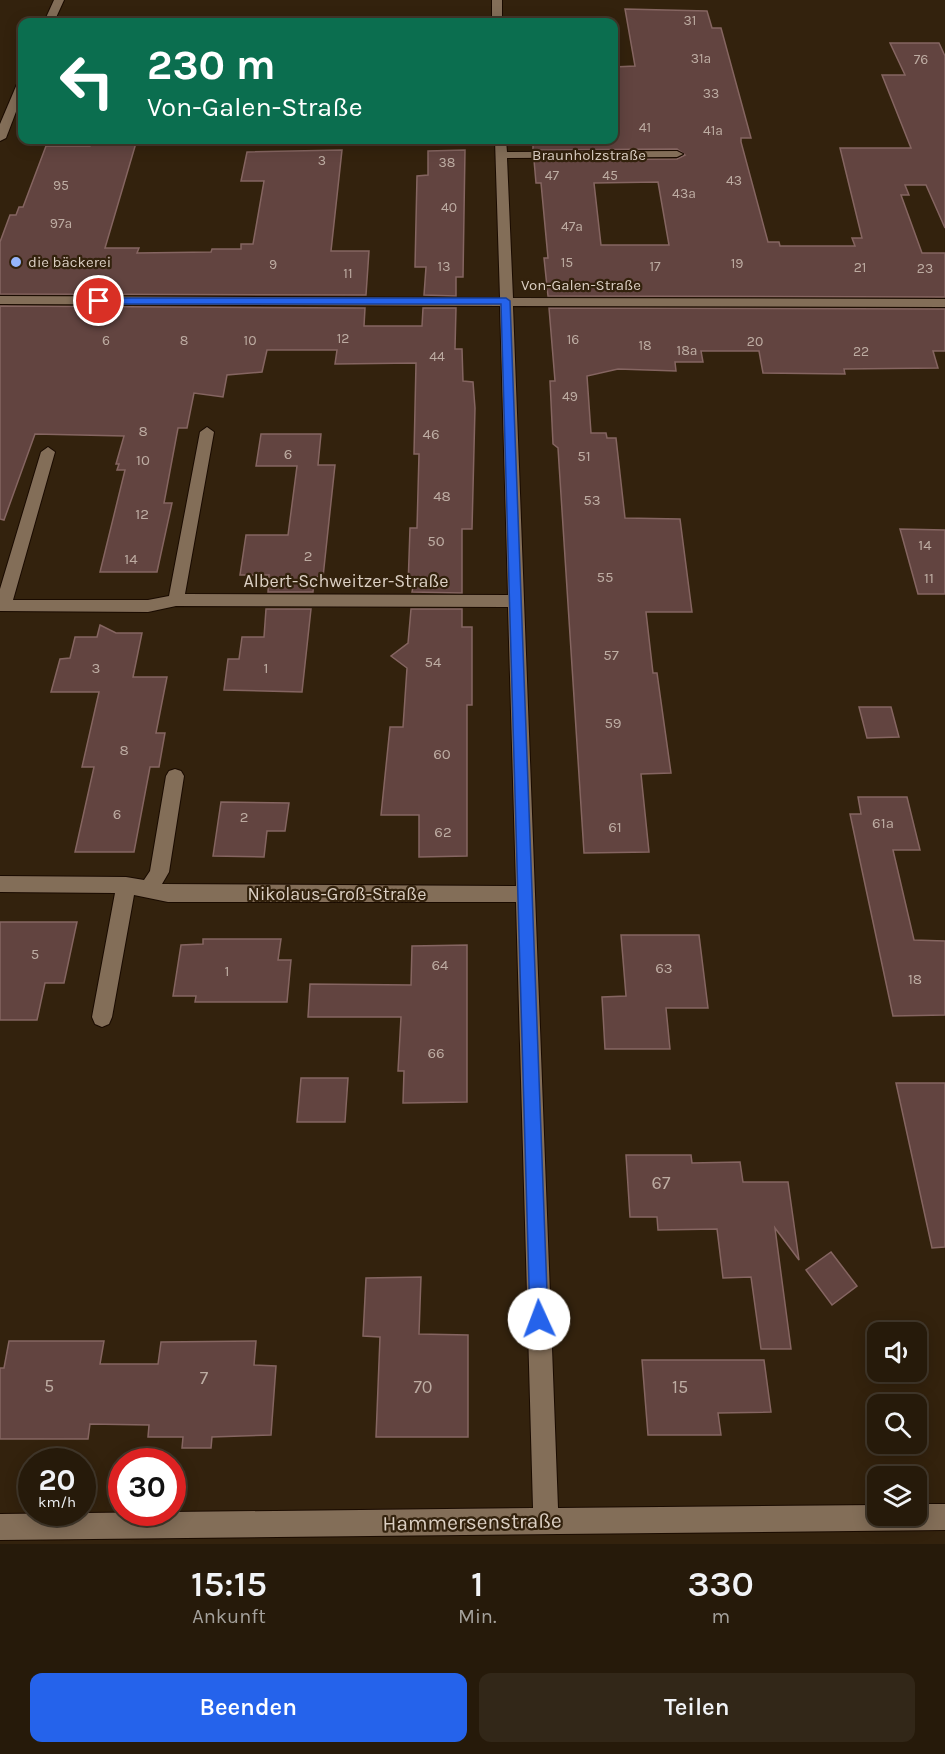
<!DOCTYPE html>
<html lang="de">
<head>
<meta charset="utf-8">
<style>
  :root { --surface:#261a0a; --page:#322718; --text:#f1f3f6; --muted:#a4a19c; --line:#42382b; --accent:#2563eb }
  body { margin:0; font-family:Karla,sans-serif; background:var(--page); color:var(--text); height:100vh; display:flex; flex-direction:column; font-size:22px; white-space:nowrap }
  * { box-sizing:border-box; margin:0 }
  p { font-size:20px; color:var(--muted) }
  .icon { flex:none; width:33px; height:33px; fill:none; stroke:currentColor; stroke-width:2; stroke-linecap:round; stroke-linejoin:round }
  .map { position:relative; height:1544px; overflow:hidden }
  .details { display:flex; flex-direction:column; background:var(--surface); flex:1 }
  .details>* { flex:none }
  .banner { position:absolute; left:18px; top:18px; width:600px; height:126px; border-radius:12px; box-shadow:0 3px 15px #0003,0 0 0 2px var(--line); background:#0b6e4f; color:#fff; overflow:hidden }
  .tools { position:absolute; left:867px; top:1322px; display:grid; gap:12px }
  .tools a { display:grid; place-items:center; width:60px; height:60px; border-radius:12px; background:var(--surface); box-shadow:0 3px 15px #0003,0 0 0 2px var(--line); font-size:30px }
  .speed { position:absolute; left:18px; top:1448px; display:flex; gap:12px; font-size:30px; font-weight:700; text-align:center }
  .speed>* { display:grid; place-content:center; width:78px; height:78px; border-radius:50%; background:var(--surface); box-shadow:0 3px 15px #0003,0 0 0 2px var(--line); line-height:1 }
  .speed small { font-size:15px; font-weight:400 }
  .speed .limit { border:9px solid #d22; background:#fff; color:#111 }
  .pin { position:absolute; display:grid; place-items:center; width:51px; height:51px; color:#fff; margin:-26px; border:3px solid #fff; border-radius:50%; box-shadow:0 2px 6px #0007 }
  .me { position:absolute; width:66px; margin:-33px; rotate:358deg; stroke-linejoin:round; filter:drop-shadow(0 0 4px #0008) }
  .turn { display:flex; align-items:center; gap:21px; height:126px; padding:0 30px; font-size:27px }
  .turn .icon { width:78px; height:78px; stroke-width:2.5 }
  .turn b { display:block; font-size:42px; line-height:51px }
  .eta { display:flex; justify-content:space-evenly; align-items:center; height:102px; text-align:center }
  .eta b { font-size:36px; font-weight:600; line-height:42px }
  .cta { display:flex; gap:12px; margin-top:auto; padding:12px 30px }
  .cta a { flex:1; height:69px; border-radius:12px; background:var(--accent); color:#fff; font-size:24px; font-weight:600; line-height:69px; text-align:center }
  .cta a+a { background:var(--page); color:var(--text) }
  .map>svg:first-child { display:block }
  .building { fill:#624440; stroke:#856561; stroke-width:1.5; fill-rule:evenodd }
  .lines { fill:none; stroke-linecap:round; stroke-linejoin:round }
  .minor-casing { stroke:#1a0b00; stroke-width:2 }
  .minor { fill:#836e58; fill-rule:evenodd }
  .route { fill:#2563eb; stroke:#184099; stroke-width:1.5 }
  .poi-dot { fill:#96b6fd; stroke:#33220d; stroke-width:2 }
  .labels { text-anchor:middle; stroke-width:4.5; stroke-linejoin:round; paint-order:stroke }
  .far-number-label { font-size:14px; fill:#bdaca2 }
  .far-street-label { font-size:15px; fill:#dbcfc3; stroke:#33220d }
  .far-poi-label { font-size:15px; fill:#dbcfc3; stroke:#33220d; text-anchor:start }
  .number-label { font-size:15px; fill:#bdaca2 }
  .street-label { font-size:18px; fill:#dbcfc3; stroke:#33220d }
  .near-number-label { font-size:18px; fill:#bdaca2 }
  .near-street-label { font-size:21px; fill:#dbcfc3; stroke:#33220d }
</style>
</head>
<body>
<div class="map">
<svg width="945" height="1544" viewBox="0 0 945 1544">
  <rect width="100%" height="100%" fill="#33220d"/>
  <g class="building">
    <path d="M625 9 707 11 712 28H721L751 138H741V142L768 242H779L780 246H855L852 238H862L840 148H911L882 75H905L890 43H939L945 56V228L926 185H905L909 195H901L922 253H945V297L548 296 544 258H548L541 183H536L534 160 677 159 685 155 677 149 533 150V140H614V67L635 66ZM658 182 669 245H601L594 183Z"/>
    <polygon points="91,143 136,143 105,248 139,248 137,253 211,252 212,249 241,249 241,244 253,244 264,181 241,181 247,152 342,150 331,251 369,251 366,295 0,294 0,242 10,215 16,215 19,207 23,207 46,146 90,146"/>
    <polygon points="465,150 463,277 456,277 456,296 424,295 426,267 415,267 417,176 428,175 428,151"/>
    <polygon points="0,306 365,308 364,326 422,326 423,308 456,308 455,349 462,349 463,381 473,382 475,408 472,529 462,529 462,593 412,592 413,587 408,587 410,528 417,528 419,454 414,454 416,363 335,364 337,350 267,350 262,372 227,375 223,397 194,393 187,428 178,428 164,503 172,503 157,572 100,572 125,470 117,470 119,464 116,464 124,436 35,434 4,520 0,519"/>
    <polygon points="549,308 945,309 945,351 933,351 938,368 844,369 845,374 763,373 759,351 701,351 703,362 675,362 676,371 618,369 587,376 591,433 606,433 607,438 616,438 625,518 680,519 692,612 646,612 653,673 657,673 671,773 641,774 649,852 584,853 559,464 558,448 553,444 550,381 555,381"/>
    <polygon points="261,434 321,434 318,465 335,465 323,577 314,577 313,592 268,592 269,575 240,575 246,535 288,535 297,466 256,466"/>
    <polygon points="900,529 945,530 945,594 918,594"/>
    <polygon points="266,609 311,609 302,692 224,690 228,659 239,659 242,637 264,637"/>
    <polygon points="411,609 462,609 462,627 472,627 472,705 467,705 467,856 419,857 419,815 381,815 390,727 403,727 407,668 391,656 408,643"/>
    <polygon points="100,625 116,633 142,633 133,677 167,677 156,733 165,733 159,767 150,767 134,852 75,852 94,767 82,767 99,692 51,692 60,659 70,658 75,637 97,637"/>
    <polygon points="859,707 891,707 899,737 867,738"/>
    <polygon points="858,797 907,797 920,850 893,850 914,940 945,941 945,1015 893,1016 850,814 861,814"/>
    <polygon points="221,802 289,803 285,831 267,831 264,857 213,856"/>
    <polygon points="0,922 77,922 64,983 45,983 37,1020 0,1020"/>
    <polygon points="621,935 699,935 708,1008 666,1008 670,1049 605,1049 602,997 626,996"/>
    <polygon points="203,939 281,939 278,960 291,960 287,1002 195,1002 196,996 173,996 181,945 203,944"/>
    <polygon points="467,945 467,1102 403,1103 404,1071 398,1071 401,1017 308,1017 310,984 411,985 412,946"/>
    <polygon points="301,1078 348,1078 345,1122 297,1122"/>
    <polygon points="896,1083 945,1083 945,1247 932,1248"/>
    <polygon points="626,1155 691,1155 692,1163 740,1162 743,1182 788,1182 799,1260 775,1228 791,1349 761,1349 751,1277 723,1278 717,1229 658,1230 657,1217 630,1217"/>
    <polygon points="831,1252 857,1286 832,1305 806,1270"/>
    <polygon points="421,1277 419,1334 468,1335 468,1437 376,1437 380,1337 363,1336 366,1278"/>
    <polygon points="9,1341 104,1341 100,1364 158,1364 161,1342 256,1341 254,1365 276,1366 271,1435 212,1437 211,1448 182,1448 183,1437 148,1437 149,1425 90,1424 88,1439 0,1439 0,1368 4,1368"/>
    <polygon points="642,1360 764,1360 771,1412 718,1413 721,1435 648,1435"/>
  </g>
  <g class="lines">
    <defs>
      <g id="minor">
        <polygon points="54,0 64,0 54,22 44,22"/>
        <rect x="492" y="0" width="10" height="22"/>
        <polygon points="22,81 22,96 6,138 0,141 0,124 17,84"/>
        <polygon points="495,140 506,140 507,152 677,151 683,154 677,157 507,158 513,298 945,299 945,307 513,306 558,1508 878,1505 878,1515 916,1515 916,1504 945,1504 945,1530 0,1540 0,1514 533,1508 516,902 168,902 134,895 112,1017 109,1024 102,1027 95,1024 92,1017 115,893 0,892 0,876 126,877 144,880 150,871 166,776 169,771 175,769 181,771 184,776 169,872 162,884 516,886 508,607 176,606 148,612 0,611 0,589 41,452 48,447 55,452 13,600 148,600 169,596 200,432 207,427 214,432 185,594 508,595 500,306 0,304 0,296 500,298"/>
      </g>
    </defs>
    <use href="#minor" class="minor-casing"/>
    <use href="#minor" class="minor"/>
  </g>
  <polygon class="route" points="95,298 506,298 510,301 548,1319 545,1326 539,1328 533,1326 530,1319 501,304 99,304 94,301"/>
  <circle class="poi-dot" cx="16" cy="262" r="6"/>
  <g class="labels">
    <g class="far-number-label">
      <text x="690" y="25">31</text>
      <text x="701" y="63">31a</text>
      <text x="921" y="64">76</text>
      <text x="711" y="98">33</text>
      <text x="645" y="132">41</text>
      <text x="713" y="135">41a</text>
      <text x="322" y="165">3</text>
      <text x="447" y="167">38</text>
      <text x="552" y="180">47</text>
      <text x="610" y="180">45</text>
      <text x="734" y="185">43</text>
      <text x="61" y="190">95</text>
      <text x="684" y="198">43a</text>
      <text x="449" y="212">40</text>
      <text x="61" y="228">97a</text>
      <text x="572" y="231">47a</text>
      <text x="567" y="267">15</text>
      <text x="737" y="268">19</text>
      <text x="273" y="269">9</text>
      <text x="444" y="271">13</text>
      <text x="655" y="271">17</text>
      <text x="860" y="272">21</text>
      <text x="925" y="273">23</text>
      <text x="348" y="278">11</text>
      <text x="343" y="343">12</text>
      <text x="573" y="344">16</text>
      <text x="106" y="345">6</text>
      <text x="184" y="345">8</text>
      <text x="250" y="345">10</text>
      <text x="755" y="346">20</text>
      <text x="645" y="350">18</text>
      <text x="687" y="355">18a</text>
      <text x="861" y="356">22</text>
      <text x="437" y="361">44</text>
      <text x="570" y="401">49</text>
    </g>
    <g class="far-street-label">
      <text x="589" y="160">Braunholzstraße</text>
      <text x="581" y="290">Von-Galen-Straße</text>
    </g>
    <g class="far-poi-label">
      <text x="28" y="267">die bäckerei</text>
    </g>
    <g class="number-label">
      <text x="143" y="436">8</text>
      <text x="431" y="439">46</text>
      <text x="288" y="459">6</text>
      <text x="584" y="461">51</text>
      <text x="143" y="465">10</text>
      <text x="442" y="501">48</text>
      <text x="592" y="505">53</text>
      <text x="142" y="519">12</text>
      <text x="436" y="546">50</text>
      <text x="925" y="550">14</text>
      <text x="308" y="561">2</text>
      <text x="131" y="564">14</text>
      <text x="605" y="582">55</text>
      <text x="929" y="583">11</text>
      <text x="611" y="660">57</text>
      <text x="433" y="667">54</text>
      <text x="96" y="673">3</text>
      <text x="266" y="673">1</text>
      <text x="613" y="728">59</text>
      <text x="124" y="755">8</text>
      <text x="442" y="759">60</text>
      <text x="117" y="819">6</text>
      <text x="244" y="822">2</text>
      <text x="883" y="828">61a</text>
      <text x="615" y="832">61</text>
      <text x="443" y="837">62</text>
      <text x="35" y="959">5</text>
      <text x="440" y="970">64</text>
      <text x="664" y="973">63</text>
      <text x="227" y="976">1</text>
      <text x="915" y="984">18</text>
      <text x="436" y="1058">66</text>
    </g>
    <g class="street-label">
      <text x="346" y="587">Albert-Schweitzer-Straße</text>
      <text x="337" y="900">Nikolaus-Groß-Straße</text>
    </g>
    <g class="near-number-label">
      <text x="661" y="1189">67</text>
      <text x="204" y="1384">7</text>
      <text x="49" y="1392">5</text>
      <text x="423" y="1393">70</text>
      <text x="680" y="1393">15</text>
    </g>
    <g class="near-street-label">
      <text transform="translate(472 1522) rotate(-1)" y="7">Hammersenstraße</text>
    </g>
  </g>
</svg>
<div class="tools">
<a><svg class="icon" aria-label="sound" viewBox="0 0 24 24"><path d="M4 9h4l5-4v14l-5-4H4zM17 9q2 3 0 6"/></svg></a>
<a><svg class="icon" aria-label="search" viewBox="0 0 24 24"><circle cx="10" cy="10" r="6"/><path d="M15 15l6 6"/></svg></a>
<a><svg class="icon" aria-label="layers" viewBox="0 0 24 24"><path d="M12 4l9 5-9 5-9-5zM3 14l9 5 9-5"/></svg></a>
</div>
<div class="speed"><div>20<small>km/h</small></div><div class="limit">30</div></div>
<div class="pin" style="left:99px;top:301px;background:#d93025"><svg class="icon" aria-label="arrive" viewBox="0 0 24 24"><path d="M6 21V4h12l-3 4 3 4H6"/></svg></div>
<svg class="me" style="left:539px;top:1319px" viewBox="-20 -20 40 40"><circle r="19" fill="#fff"/><path d="M0-13L10 11 0 6-10 11z" fill="#2563eb"/></svg>
<div class="banner">
<div class="turn"><svg class="icon" aria-label="left" viewBox="0 0 24 24"><path d="M17 20v-9H6M10 6l-5 5 5 5"/></svg><div><b>230 m</b>Von-Galen-Straße</div></div>
</div>
</div>
<section class="details">
<div class="eta">
<div><b>15:15</b><p>Ankunft</p></div>
<div><b>1</b><p>Min.</p></div>
<div><b>330</b><p>m</p></div>
</div>
<div class="cta"><a>Beenden</a><a>Teilen</a></div>
</section>
</body>
</html>
